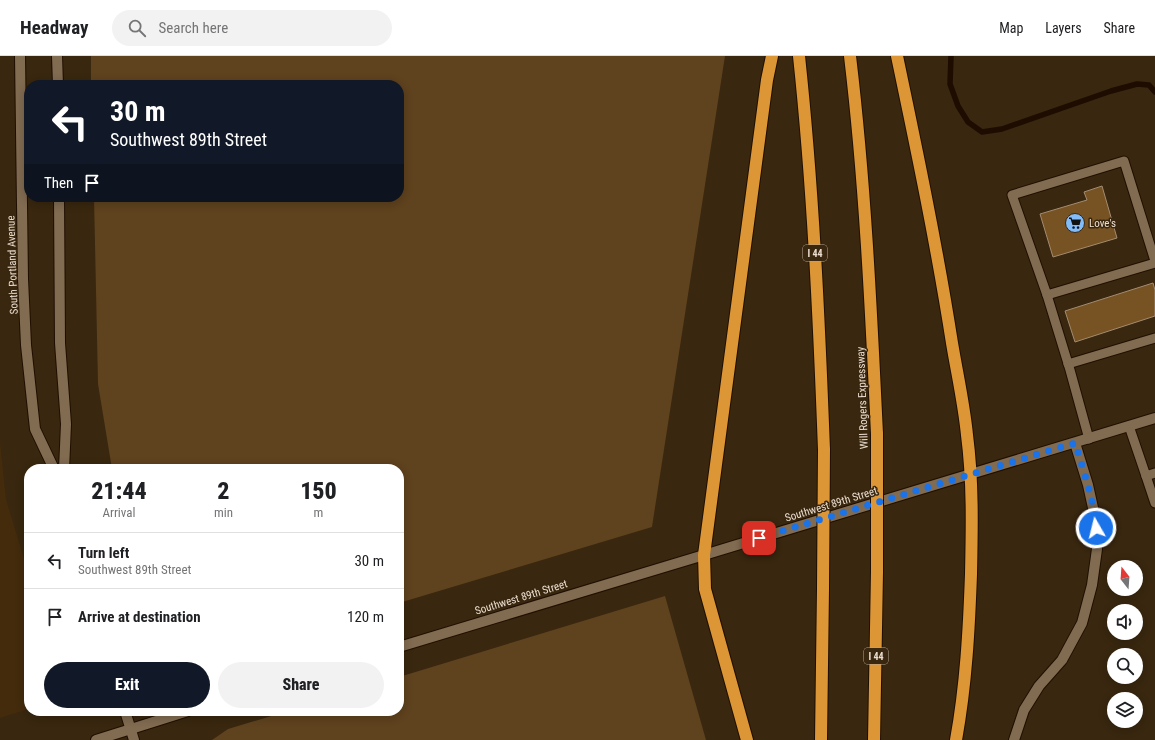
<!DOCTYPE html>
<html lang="en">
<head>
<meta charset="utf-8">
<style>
  :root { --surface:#fff; --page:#f2f2f2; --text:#202124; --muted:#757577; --line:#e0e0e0; --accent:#111827 }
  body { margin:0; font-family:"Roboto Condensed",sans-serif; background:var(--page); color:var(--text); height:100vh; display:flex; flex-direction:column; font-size:15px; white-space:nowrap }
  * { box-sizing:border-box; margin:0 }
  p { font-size:13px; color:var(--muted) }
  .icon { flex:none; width:22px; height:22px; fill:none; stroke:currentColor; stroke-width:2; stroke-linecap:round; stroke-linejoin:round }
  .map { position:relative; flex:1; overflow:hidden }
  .details { position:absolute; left:24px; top:408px; width:380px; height:252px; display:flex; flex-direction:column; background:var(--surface); border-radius:16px; box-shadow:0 2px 10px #0003 }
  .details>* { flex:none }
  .banner { position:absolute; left:24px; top:24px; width:380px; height:122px; border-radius:16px; box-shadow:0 2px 10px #0003; background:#111827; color:#fff; overflow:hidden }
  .needle { width:26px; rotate:343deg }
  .controls { position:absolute; left:1107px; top:504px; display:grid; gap:8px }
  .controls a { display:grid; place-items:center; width:36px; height:36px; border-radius:50%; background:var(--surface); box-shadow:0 2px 10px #0003; font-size:20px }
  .pin { position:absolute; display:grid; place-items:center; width:34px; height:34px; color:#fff; margin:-17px; border-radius:8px; box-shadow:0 2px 6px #0006 }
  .me { position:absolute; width:44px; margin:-22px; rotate:352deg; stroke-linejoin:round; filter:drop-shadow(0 0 3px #0008) }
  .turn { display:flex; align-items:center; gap:14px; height:84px; padding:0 20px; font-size:18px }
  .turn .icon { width:52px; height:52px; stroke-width:2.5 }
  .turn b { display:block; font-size:28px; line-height:34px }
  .then { display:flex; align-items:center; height:38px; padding:0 20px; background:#0003; gap:8px; font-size:15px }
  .eta { display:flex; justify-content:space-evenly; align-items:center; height:68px; text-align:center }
  .eta b { font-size:24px; font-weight:800; line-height:28px }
  .action { display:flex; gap:8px; margin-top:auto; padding:8px 20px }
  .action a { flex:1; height:46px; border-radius:24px; background:var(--accent); color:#fff; font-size:16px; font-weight:800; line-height:46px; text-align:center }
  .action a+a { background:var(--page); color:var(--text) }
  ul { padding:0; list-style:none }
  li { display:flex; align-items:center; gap:12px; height:56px; padding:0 20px; border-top:1px solid var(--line) }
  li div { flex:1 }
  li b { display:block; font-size:15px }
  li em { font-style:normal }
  header { display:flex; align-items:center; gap:24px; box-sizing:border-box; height:56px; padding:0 20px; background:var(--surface); border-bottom:1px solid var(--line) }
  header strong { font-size:19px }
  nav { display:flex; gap:22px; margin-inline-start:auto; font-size:14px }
  .search { width:280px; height:36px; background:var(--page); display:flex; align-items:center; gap:10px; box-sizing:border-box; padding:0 14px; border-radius:22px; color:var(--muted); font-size:15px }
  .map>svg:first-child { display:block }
  .built { fill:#432b0c }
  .green { fill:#5f421e }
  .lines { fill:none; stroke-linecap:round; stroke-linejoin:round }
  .stream { stroke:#1e0c00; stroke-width:5.5 }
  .building { fill:#775222; stroke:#a38c72 }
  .service-casing { stroke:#200f00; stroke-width:11 }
  .minor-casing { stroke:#200f00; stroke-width:12 }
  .tertiary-casing { stroke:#200f00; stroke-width:12 }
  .secondary-casing { stroke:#200f00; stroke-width:12 }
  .motorway-casing { stroke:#200f00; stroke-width:14 }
  .service { stroke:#816b51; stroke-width:9 }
  .minor { stroke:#816b51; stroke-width:10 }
  .tertiary { stroke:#816b51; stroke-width:10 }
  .secondary { stroke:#816b51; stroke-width:10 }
  .motorway { stroke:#dc9635; stroke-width:12 }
  .motorway-bridge-casing { stroke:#200f00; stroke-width:14; stroke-linecap:butt }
  .motorway-bridge { stroke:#dc9635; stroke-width:12 }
  .route { stroke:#1a73e8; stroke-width:7; stroke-dasharray:0 12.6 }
  .labels { text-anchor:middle; stroke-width:3; stroke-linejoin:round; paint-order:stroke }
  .shield { fill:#39270f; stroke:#b6a796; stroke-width:1 }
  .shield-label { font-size:10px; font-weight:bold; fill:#ebded0 }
  .poi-label { font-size:11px; fill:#ebded0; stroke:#39270f; text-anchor:start }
  .street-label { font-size:11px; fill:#ebded0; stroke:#39270f }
</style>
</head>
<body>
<header>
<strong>Headway</strong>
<div class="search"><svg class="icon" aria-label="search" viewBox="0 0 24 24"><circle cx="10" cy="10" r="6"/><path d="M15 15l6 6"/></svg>Search here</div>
<nav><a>Map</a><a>Layers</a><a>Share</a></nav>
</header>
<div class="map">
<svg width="1155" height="684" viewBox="0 0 1155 684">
  <rect width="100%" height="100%" fill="#39270f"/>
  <polygon class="built" points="0,385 6,443 29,519 29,653 0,662"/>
  <g class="green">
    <polygon points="91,0 725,0 652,471 399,547 399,413 112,413 98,328 94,141 399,141 399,29 91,29"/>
    <polygon points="665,540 706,684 212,684 228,673 288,655 399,655 399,621"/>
  </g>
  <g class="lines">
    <polyline class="stream" points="951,0 950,28 958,50 968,66 982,76 1002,73 1111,35 1137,28 1149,29 1155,36"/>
  </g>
  <g class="building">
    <polygon points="1102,130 1117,182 1053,201 1040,158 1087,144 1084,136"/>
    <polygon points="1153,227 1155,234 1155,260 1075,286 1065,255"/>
  </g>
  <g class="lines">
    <defs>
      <g id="service">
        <polyline points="1047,239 1012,139 1124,105 1155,205"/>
        <polyline points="1068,308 1155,282"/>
        <polyline points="1129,370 1146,420 1155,417"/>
        <polyline points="1089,383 1070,314 1047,239 1155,207"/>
        <polyline points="1146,420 1155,447"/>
      </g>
      <polyline id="minor" points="96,684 131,673"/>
      <g id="tertiary">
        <polyline points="399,591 704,499"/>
        <polyline points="131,673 188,655"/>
      </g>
      <g id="secondary">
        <polyline points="20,0 23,223 26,289 35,373 54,413"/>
        <polyline points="57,0 58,29"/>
        <polyline points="59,141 60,287 66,368 64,413"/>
        <polyline points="704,499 1155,362"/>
        <polyline points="125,655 134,684"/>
        <polyline points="1014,684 1024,654 1039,630 1062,604 1082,567 1092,529 1097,493 1095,461 1088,429 1075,387"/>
      </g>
      <g id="motorway">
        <path d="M799 0C813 131 819 262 824 394"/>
        <path d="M850 0C865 125 871 252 877 378"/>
        <path d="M897 0C917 95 937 191 952 287 957 317 964 348 967 379 973 425 972 472 971 518 969 574 966 629 956 684"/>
        <polyline points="747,684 705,533 704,499 767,24 772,0"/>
        <polyline points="821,684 823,533"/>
        <polyline points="874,684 877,516"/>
      </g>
    </defs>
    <use href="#service" class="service-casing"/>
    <use href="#minor" class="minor-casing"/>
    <use href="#tertiary" class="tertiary-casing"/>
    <use href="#secondary" class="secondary-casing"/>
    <use href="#motorway" class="motorway-casing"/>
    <use href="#service" class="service"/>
    <use href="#minor" class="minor"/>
    <use href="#tertiary" class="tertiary"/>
    <use href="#secondary" class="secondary"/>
    <use href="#motorway" class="motorway"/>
    <defs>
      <g id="motorway-bridge">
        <polyline points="877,378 877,516"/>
        <polyline points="823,533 824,394"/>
      </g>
    </defs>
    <use href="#motorway-bridge" class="motorway-bridge-casing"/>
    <use href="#motorway-bridge" class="motorway-bridge"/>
  </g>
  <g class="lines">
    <path class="route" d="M759 482 1075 387C1083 414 1094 443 1096 472"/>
  </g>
  <defs>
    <symbol id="supermarket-disc" viewBox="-11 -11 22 22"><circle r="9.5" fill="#82bcfa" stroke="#39270f"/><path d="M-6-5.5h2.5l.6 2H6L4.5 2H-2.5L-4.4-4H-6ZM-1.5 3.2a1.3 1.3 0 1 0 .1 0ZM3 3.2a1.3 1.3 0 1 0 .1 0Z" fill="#111"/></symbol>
  </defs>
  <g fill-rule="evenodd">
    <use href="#supermarket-disc" x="1064" y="156" width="22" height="22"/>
  </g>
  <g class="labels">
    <g class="shield">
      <rect x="803" y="189" width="24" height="16" rx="3"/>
      <rect x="864" y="592" width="24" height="16" rx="3"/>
    </g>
    <g class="shield-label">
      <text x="815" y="201">I 44</text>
      <text x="876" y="604">I 44</text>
    </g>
    <g class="poi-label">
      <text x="1089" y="171">Love's</text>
    </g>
    <g class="street-label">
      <text transform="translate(12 209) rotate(-92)" y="4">South Portland Avenue</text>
      <text transform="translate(862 342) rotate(-92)" y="4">Will Rogers Expressway</text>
      <text transform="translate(831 448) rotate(-17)" y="4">Southwest 89th Street</text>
      <text transform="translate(521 541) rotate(-17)" y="4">Southwest 89th Street</text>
    </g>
  </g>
</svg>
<div class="controls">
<a><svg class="needle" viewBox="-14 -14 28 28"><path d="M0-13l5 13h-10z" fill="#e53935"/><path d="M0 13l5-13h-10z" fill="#757577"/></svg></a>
<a><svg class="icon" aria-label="sound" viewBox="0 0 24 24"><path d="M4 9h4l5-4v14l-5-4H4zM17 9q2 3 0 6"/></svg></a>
<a><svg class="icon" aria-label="search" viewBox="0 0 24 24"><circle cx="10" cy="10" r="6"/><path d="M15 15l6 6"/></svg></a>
<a><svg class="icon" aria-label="layers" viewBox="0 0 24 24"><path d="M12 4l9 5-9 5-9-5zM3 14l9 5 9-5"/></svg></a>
</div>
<div class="pin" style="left:759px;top:482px;background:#d93025"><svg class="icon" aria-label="arrive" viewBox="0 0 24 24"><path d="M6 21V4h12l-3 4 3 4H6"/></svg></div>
<svg class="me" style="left:1096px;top:472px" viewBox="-20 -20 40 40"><circle r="17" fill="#1a73e8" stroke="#fff" stroke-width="3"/><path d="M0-11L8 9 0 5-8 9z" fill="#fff"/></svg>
<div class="banner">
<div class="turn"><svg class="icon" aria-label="left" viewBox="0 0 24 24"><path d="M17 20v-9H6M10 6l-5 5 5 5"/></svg><div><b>30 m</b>Southwest 89th Street</div></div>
<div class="then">Then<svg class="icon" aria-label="arrive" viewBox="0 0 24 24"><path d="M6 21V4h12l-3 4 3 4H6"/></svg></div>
</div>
<section class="details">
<div class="eta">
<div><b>21:44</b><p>Arrival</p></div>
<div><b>2</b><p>min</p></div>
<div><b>150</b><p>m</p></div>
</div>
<ul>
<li><svg class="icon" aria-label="left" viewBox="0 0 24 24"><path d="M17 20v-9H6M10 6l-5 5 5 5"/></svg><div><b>Turn left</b><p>Southwest 89th Street</p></div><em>30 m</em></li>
<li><svg class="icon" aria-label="arrive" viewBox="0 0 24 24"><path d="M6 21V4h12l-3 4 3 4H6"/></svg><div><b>Arrive at destination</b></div><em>120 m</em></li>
</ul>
<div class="action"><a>Exit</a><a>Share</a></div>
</section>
</div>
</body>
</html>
